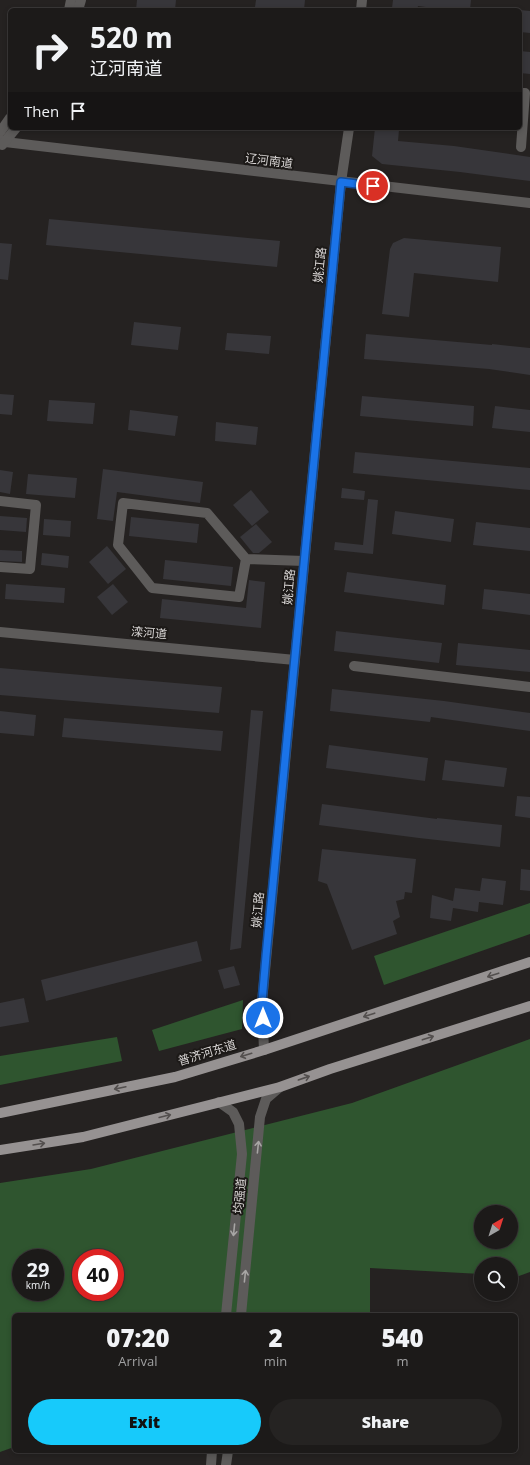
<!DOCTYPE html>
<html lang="en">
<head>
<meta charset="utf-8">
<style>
  :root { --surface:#1c1a19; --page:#252322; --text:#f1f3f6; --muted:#a0a1a2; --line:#3a3838; --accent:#17cafb }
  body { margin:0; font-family:"Open Sans","Noto Sans SC",sans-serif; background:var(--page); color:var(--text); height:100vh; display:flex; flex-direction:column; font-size:15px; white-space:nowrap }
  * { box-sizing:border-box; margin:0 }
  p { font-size:13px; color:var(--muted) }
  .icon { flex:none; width:22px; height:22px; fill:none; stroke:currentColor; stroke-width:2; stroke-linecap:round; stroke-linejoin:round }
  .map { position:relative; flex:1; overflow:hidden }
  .panel { position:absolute; left:12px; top:1313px; width:506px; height:140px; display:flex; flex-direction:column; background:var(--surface); border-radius:6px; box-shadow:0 2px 6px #0003,0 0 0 1px var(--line) }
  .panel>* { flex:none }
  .top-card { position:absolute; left:8px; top:8px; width:514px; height:122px; border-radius:6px; box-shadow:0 2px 6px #0003,0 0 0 1px var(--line); background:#1c1a19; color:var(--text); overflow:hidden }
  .needle { width:26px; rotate:39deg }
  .controls { position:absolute; left:474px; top:1205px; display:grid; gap:8px }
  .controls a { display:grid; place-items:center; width:44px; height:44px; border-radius:50%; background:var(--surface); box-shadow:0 2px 6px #0003,0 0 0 1px var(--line); font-size:20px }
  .speed { position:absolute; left:12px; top:1249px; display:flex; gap:8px; font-size:20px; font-weight:700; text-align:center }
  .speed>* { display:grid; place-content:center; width:52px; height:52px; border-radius:50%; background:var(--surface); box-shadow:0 2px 6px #0003,0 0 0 1px var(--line); line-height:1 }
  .speed small { font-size:10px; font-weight:400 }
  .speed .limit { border:6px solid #d22; background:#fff; color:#111 }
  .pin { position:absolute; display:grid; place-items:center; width:34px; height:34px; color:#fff; margin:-17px; border:2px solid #fff; border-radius:50%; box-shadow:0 1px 4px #0007 }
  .me { position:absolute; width:44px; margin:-22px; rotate:0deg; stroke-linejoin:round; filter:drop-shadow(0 0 3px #0008) }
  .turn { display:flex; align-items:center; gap:14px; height:84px; padding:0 16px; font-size:18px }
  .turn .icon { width:52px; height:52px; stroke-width:2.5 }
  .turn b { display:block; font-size:28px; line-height:34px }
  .then { display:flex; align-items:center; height:38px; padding:0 16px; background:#0003; gap:8px; font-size:15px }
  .eta { display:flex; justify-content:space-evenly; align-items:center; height:68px; text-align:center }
  .eta b { font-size:24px; font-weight:800; line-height:28px }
  .action { display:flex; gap:8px; margin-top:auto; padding:8px 16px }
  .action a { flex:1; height:46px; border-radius:24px; background:var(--accent); color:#111; font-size:16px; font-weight:800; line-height:46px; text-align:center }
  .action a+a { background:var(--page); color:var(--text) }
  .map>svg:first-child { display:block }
  .green { fill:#2f552f; fill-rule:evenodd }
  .building { fill:#37363a }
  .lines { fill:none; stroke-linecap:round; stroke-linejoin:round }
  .minor { stroke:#5d5b5a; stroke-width:10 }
  .major { stroke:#969292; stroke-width:10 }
  .oneway { stroke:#534f4e }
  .oneway2 { stroke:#a7a5a4 }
  .route-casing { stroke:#114b97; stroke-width:10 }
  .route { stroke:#1a73e8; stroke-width:7 }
  .labels { text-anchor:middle; stroke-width:4; stroke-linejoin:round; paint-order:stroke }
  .street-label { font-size:12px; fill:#d9d6d5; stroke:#1c1917 }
</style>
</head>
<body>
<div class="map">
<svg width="530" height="1465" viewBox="0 0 530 1465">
  <rect width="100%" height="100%" fill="#252221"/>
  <g class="green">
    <polygon points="530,903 530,934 384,985 374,956"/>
    <polygon points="243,1000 242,1029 159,1051 152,1030"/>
    <polygon points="117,1037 122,1061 0,1085 0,1056"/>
    <path d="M530 1039V1272L519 1276H511V1264H481V1274L370 1268V1313L364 1315H14V1447L0 1452V1183L91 1169 352 1103ZM481 1212H511V1242H481ZM21 1258H55V1292H21ZM81 1258H115V1292H81Z"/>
  </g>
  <g class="building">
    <polygon points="137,0 176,0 175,10 136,10"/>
    <polygon points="256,0 305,0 304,10 255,7"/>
    <polygon points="393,0 471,0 470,10 449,10 418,6 417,10 405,10 392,8"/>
    <polygon points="520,10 530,11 530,33 520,32"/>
    <polygon points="520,51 530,52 530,74 520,73"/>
    <polygon points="375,128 399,130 398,141 454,146 530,157 530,181 460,172 382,164 372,156"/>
    <polygon points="49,219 280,241 277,267 46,245"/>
    <polygon points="404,238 501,247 498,282 414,273 409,317 382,314 390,249 393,243"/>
    <polygon points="0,243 12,244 8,280 0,279"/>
    <polygon points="134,322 181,327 178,350 131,345"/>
    <polygon points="227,333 271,336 269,354 225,350"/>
    <polygon points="366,334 492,345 492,344 530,348 530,375 489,369 364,359"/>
    <polygon points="0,394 14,395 12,415 0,414"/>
    <polygon points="362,396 474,406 473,426 360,416"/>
    <polygon points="49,400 95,403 93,424 47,421"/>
    <polygon points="495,406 530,410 530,432 492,428"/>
    <polygon points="130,410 178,416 175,436 128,430"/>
    <polygon points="216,422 258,427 256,445 215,441"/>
    <polygon points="355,452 530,468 530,490 353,473"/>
    <polygon points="103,469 203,482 200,503 117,492 113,521 97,519"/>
    <polygon points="0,470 13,472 10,494 0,492"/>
    <polygon points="28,474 77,478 75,498 26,494"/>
    <polygon points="342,488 365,491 364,500 341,498"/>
    <polygon points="251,490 269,512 252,526 233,505"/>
    <polygon points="368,499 378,500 373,554 334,550 335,542 363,545"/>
    <polygon points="395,511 454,519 451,542 392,534"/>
    <polygon points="0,516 27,518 26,532 0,530"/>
    <polygon points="131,517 199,524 197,543 129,536"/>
    <polygon points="44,519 71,521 70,537 43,535"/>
    <polygon points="476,522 530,528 530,551 473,545"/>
    <polygon points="256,524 272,542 259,553 253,553 240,537"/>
    <polygon points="107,546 126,569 108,584 89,562"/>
    <polygon points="0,550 22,551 22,562 0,561"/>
    <polygon points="42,553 69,556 68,568 41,565"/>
    <polygon points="165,560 233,567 231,586 163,579"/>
    <polygon points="347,572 446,585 444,605 344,592"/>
    <polygon points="249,580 265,582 261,628 160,618 162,599 246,608"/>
    <polygon points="6,584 65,588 64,603 5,599"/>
    <polygon points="113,584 128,602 112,615 97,597"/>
    <polygon points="484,589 530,594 530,615 482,609"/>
    <polygon points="336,631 442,643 439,663 334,651"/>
    <polygon points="458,643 530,650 530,672 456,665"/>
    <polygon points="0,668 222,687 219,713 0,695"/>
    <polygon points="332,689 444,701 530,713 530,731 431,717 430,722 330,711"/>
    <polygon points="251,710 263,711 241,948 230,950"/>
    <polygon points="0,711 36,715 34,736 0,733"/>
    <polygon points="64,718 223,731 221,751 62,737"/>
    <polygon points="329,745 428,758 425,781 326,768"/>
    <polygon points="445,760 507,768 504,787 442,780"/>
    <polygon points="517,796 530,797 530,818 515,816"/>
    <polygon points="322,804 437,819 437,818 502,825 500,847 419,838 319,825"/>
    <polygon points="322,849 416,859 412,893 405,892 404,899 396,901 400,917 393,921 397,934 352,950 327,884 318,881"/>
    <polygon points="521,869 530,870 530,891 520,890"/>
    <polygon points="482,878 506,881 503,905 479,902 478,912 453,908 451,921 430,918 432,895 453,901 455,888 480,891"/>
    <polygon points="197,941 202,961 46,1001 41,980"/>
    <polygon points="234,966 240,985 224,989 218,970"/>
    <polygon points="24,998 29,1022 0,1027 0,1003"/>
  </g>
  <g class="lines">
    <g class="minor">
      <polyline points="69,10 71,0"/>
      <polyline points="78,10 81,0"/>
      <polyline points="361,10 362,0"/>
      <polyline points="520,93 525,93 521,147"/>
      <polyline points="0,132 10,118"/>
      <polyline points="0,140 5,142 530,203"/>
      <polyline points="2,145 16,128"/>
      <polyline points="0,501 36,505 30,569 0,567"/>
      <polyline points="246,559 239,597 152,588 118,545 123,503 207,513 246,559 304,561"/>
      <polyline points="0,632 295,660"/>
      <polyline points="354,666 530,687"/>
      <polyline points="264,1050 262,1002 341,182 349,128"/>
      <polyline points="219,1102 233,1112 239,1124 242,1154 226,1315"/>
      <polyline points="241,1315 260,1117 266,1099 280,1087"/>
      <polyline points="211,1465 212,1451"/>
      <polyline points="226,1465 228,1451"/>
    </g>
    <g class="major">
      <polyline points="0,1113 175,1077 264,1050 530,962"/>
      <polyline points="0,1150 83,1137 280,1087 330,1069 530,1006"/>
    </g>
  </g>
  <defs><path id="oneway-shaft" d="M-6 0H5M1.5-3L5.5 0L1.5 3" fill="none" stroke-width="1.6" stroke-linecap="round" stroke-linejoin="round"/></defs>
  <g class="oneway">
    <use href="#oneway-shaft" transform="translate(493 975) rotate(162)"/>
    <use href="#oneway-shaft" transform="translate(369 1015) rotate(162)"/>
    <use href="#oneway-shaft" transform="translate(428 1038) rotate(-18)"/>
    <use href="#oneway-shaft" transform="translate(246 1055) rotate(163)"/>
    <use href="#oneway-shaft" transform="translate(304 1078) rotate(-19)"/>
    <use href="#oneway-shaft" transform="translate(120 1088) rotate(168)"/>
    <use href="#oneway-shaft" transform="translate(165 1116) rotate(-14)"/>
    <use href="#oneway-shaft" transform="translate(39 1144) rotate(-9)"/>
  </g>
  <g class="oneway2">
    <use href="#oneway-shaft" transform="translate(258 1147) rotate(-84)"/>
    <use href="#oneway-shaft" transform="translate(234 1230) rotate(96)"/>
    <use href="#oneway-shaft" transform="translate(245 1276) rotate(-84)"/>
  </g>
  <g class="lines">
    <defs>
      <polyline id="route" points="263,1018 262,1002 266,956 341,182 373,186"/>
    </defs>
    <use href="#route" class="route-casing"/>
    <use href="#route" class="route"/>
  </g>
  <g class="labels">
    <g class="street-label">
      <text transform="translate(269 161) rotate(7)" y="4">辽河南道</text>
      <text transform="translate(320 265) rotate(-84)" y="4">姚江路</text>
      <text transform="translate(289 587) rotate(-85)" y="4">姚江路</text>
      <text transform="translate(149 633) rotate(5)" y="4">滦河道</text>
      <text transform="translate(258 910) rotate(-85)" y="4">姚江路</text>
      <text transform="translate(207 1053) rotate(-17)" y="4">普济河东道</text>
      <text transform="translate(240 1196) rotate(-84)" y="4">均强道</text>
    </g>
  </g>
</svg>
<div class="controls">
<a><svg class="needle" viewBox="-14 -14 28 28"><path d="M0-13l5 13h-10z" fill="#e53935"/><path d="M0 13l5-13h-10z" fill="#a0a1a2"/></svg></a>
<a><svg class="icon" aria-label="search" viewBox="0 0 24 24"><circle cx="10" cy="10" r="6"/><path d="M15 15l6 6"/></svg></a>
</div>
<div class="speed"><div>29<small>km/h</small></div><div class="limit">40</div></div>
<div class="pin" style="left:373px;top:186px;background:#d93025"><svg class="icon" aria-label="arrive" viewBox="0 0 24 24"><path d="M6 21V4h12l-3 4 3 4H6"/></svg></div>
<svg class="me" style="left:263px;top:1018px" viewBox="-20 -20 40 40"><circle r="17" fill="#1a73e8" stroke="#fff" stroke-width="3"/><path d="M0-11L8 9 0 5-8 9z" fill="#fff"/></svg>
<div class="top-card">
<div class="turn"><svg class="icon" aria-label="right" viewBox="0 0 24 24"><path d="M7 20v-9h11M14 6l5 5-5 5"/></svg><div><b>520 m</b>辽河南道</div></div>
<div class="then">Then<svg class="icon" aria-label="arrive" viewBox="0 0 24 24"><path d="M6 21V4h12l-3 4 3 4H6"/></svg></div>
</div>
<section class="panel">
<div class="eta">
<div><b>07:20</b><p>Arrival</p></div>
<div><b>2</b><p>min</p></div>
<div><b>540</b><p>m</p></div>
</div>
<div class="action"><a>Exit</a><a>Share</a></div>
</section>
</div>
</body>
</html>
